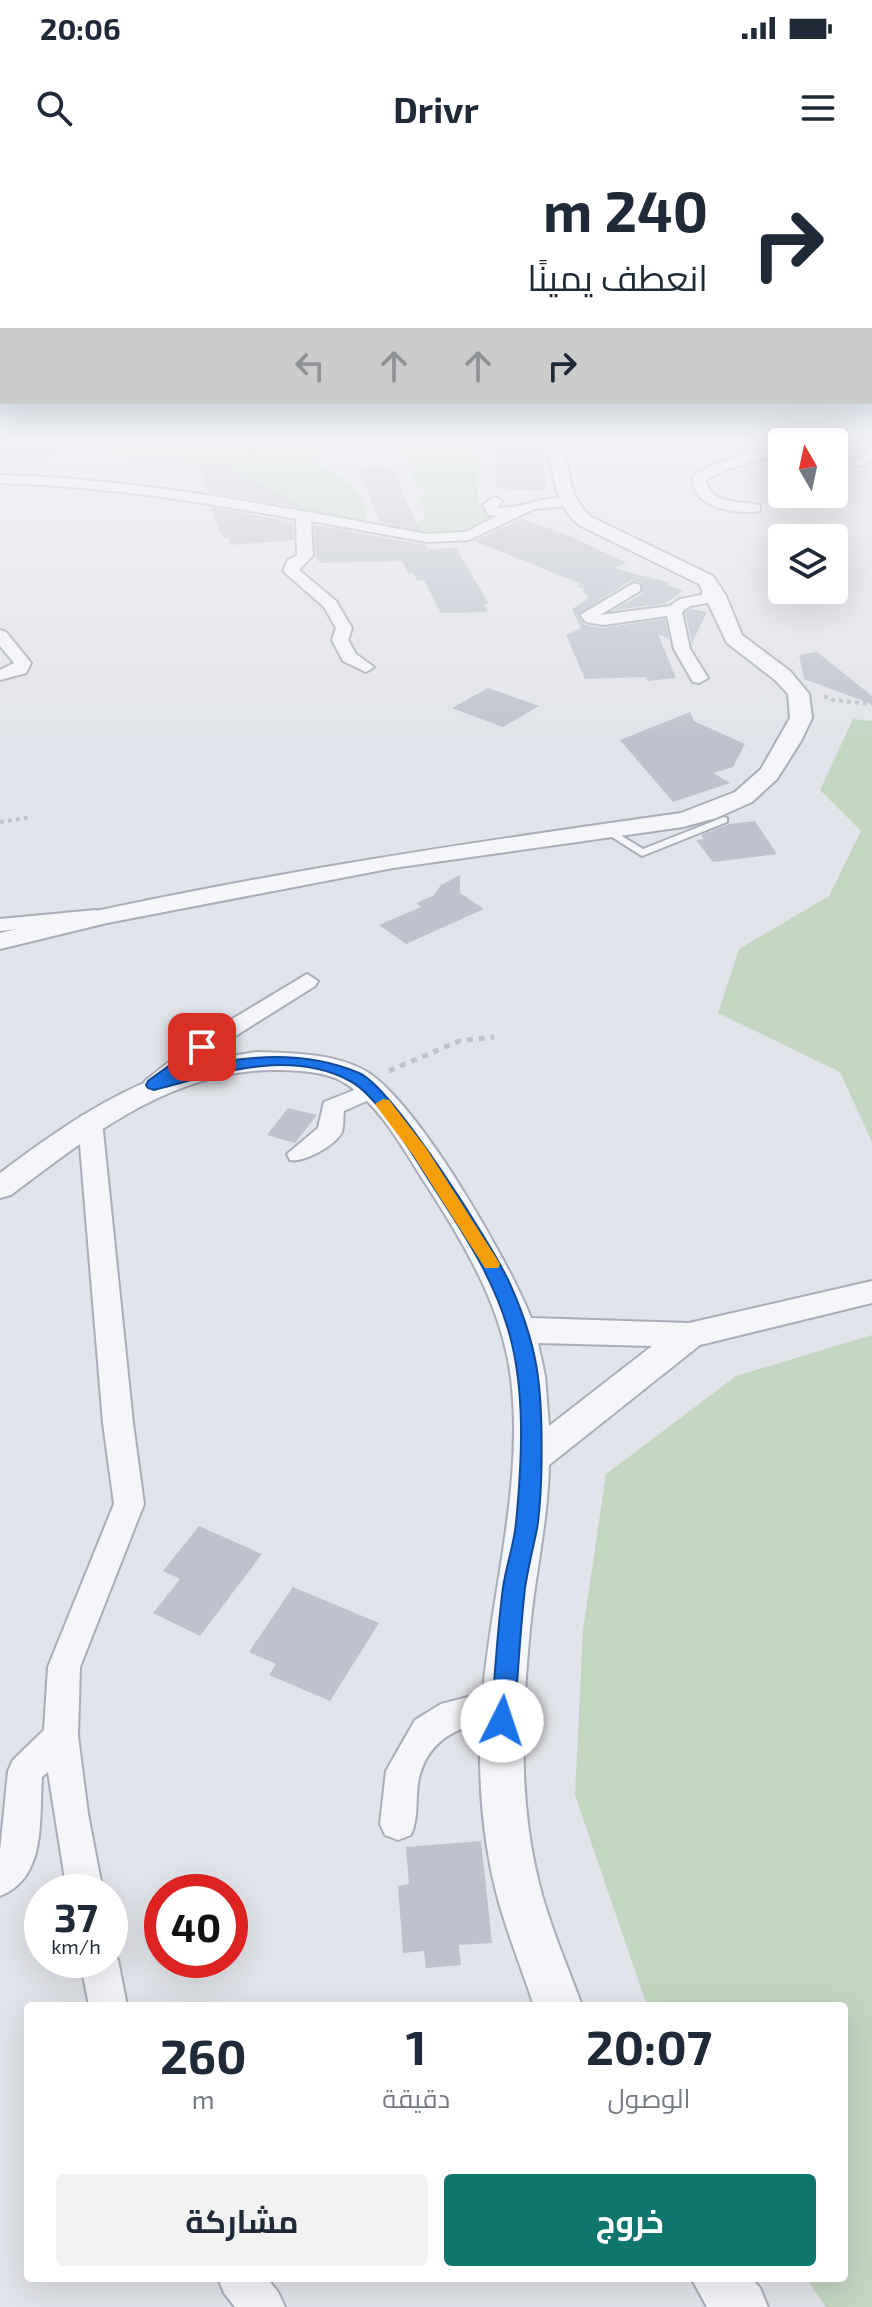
<!DOCTYPE html>
<html lang="ar">
<head>
<meta charset="utf-8">
<style>
  :root { --surface:#fff; --page:#f2f2f3; --text:#1f2937; --muted:#747a83; --accent:#0f766e }
  body { margin:0; font-family:"Exo 2",Cairo,sans-serif; background:var(--page); color:var(--text); direction:rtl; height:100vh; display:flex; flex-direction:column; font-size:30px; white-space:nowrap }
  * { box-sizing:border-box; margin:0 }
  p { font-size:26px; color:var(--muted) }
  .icon { flex:none; width:44px; height:44px; fill:none; stroke:currentColor; stroke-width:2; stroke-linecap:round; stroke-linejoin:round }
  .map { position:relative; flex:1; overflow:hidden; direction:ltr }
  .side { position:absolute; left:24px; top:1842px; width:824px; height:280px; display:flex; flex-direction:column; background:var(--surface); border-radius:8px; box-shadow:0 8px 32px #0002; direction:rtl }
  .side>* { flex:none }
  .guide { position:absolute; left:0px; top:0px; width:872px; height:244px; box-shadow:0 8px 32px #0002; direction:rtl; background:#fff; color:var(--text); overflow:hidden }
  .needle { width:52px; rotate:351deg }
  .controls { position:absolute; left:768px; top:268px; display:grid; gap:16px }
  .controls a { display:grid; place-items:center; width:80px; height:80px; border-radius:8px; background:var(--surface); box-shadow:0 8px 32px #0002; font-size:40px }
  .speed { position:absolute; left:24px; top:1714px; display:flex; gap:16px; font-size:40px; font-weight:700; text-align:center }
  .speed>* { display:grid; place-content:center; width:104px; height:104px; border-radius:50%; background:var(--surface); box-shadow:0 8px 32px #0002; line-height:1 }
  .speed small { font-size:20px; font-weight:400 }
  .speed .limit { border:12px solid #d22; background:#fff; color:#111 }
  .pin { position:absolute; display:grid; place-items:center; width:68px; height:68px; color:#fff; margin:-34px; border-radius:16px; box-shadow:0 4px 12px #0006 }
  .me { position:absolute; width:88px; margin:-44px; rotate:4deg; stroke-linejoin:round; filter:drop-shadow(0 0 6px #0008) }
  .turn { display:flex; align-items:center; gap:28px; height:168px; padding:0 32px; font-size:36px }
  .turn .icon { width:104px; height:104px; stroke-width:2.5 }
  .turn b { display:block; font-size:56px; line-height:68px }
  .lanes { display:flex; align-items:center; height:76px; padding:0 32px; background:#0003; justify-content:center; gap:40px; direction:ltr }
  .lanes .off { opacity:.35 }
  .eta { display:flex; justify-content:space-evenly; align-items:center; height:136px; text-align:center }
  .eta b { font-size:48px; font-weight:700; line-height:56px }
  .primary-button { display:flex; gap:16px; margin-top:auto; padding:16px 32px }
  .primary-button a { flex:1; height:92px; border-radius:8px; background:var(--accent); color:#fff; font-size:32px; font-weight:700; line-height:92px; text-align:center }
  .primary-button a+a { background:var(--page); color:var(--text) }
  .status { display:flex; justify-content:space-between; align-items:center; height:56px; padding:0 40px; background:var(--surface); direction:ltr }
  .status svg { height:22px; fill:currentColor }
  header { display:flex; justify-content:space-between; align-items:center; height:104px; padding:0 32px; background:var(--surface); font-size:36px; font-weight:700 }
  .map>svg:first-child { display:block }
  .green { fill:#c4d5c2 }
  .building { fill:#bfc2ce }
  .lines { fill:none; stroke-linecap:round; stroke-linejoin:round }
  .service-casing { stroke:#aaadb9; stroke-width:4 }
  .minor-casing { stroke:#aaadb9; stroke-width:4 }
  .tertiary-casing { stroke:#aaadb9; stroke-width:4 }
  .path-far1 { stroke:#c0c2ca; stroke-width:4; stroke-dasharray:4 4; stroke-linecap:butt }
  .path { stroke:#c0c2ca; stroke-width:5; stroke-dasharray:6 6; stroke-linecap:butt }
  .service { fill:#f5f6f9; fill-rule:evenodd }
  .minor { fill:#f5f6f9; fill-rule:evenodd }
  .tertiary { fill:#f5f6f9; fill-rule:evenodd }
  .route { fill:#1a73e8; stroke:#114b97; stroke-width:2 }
  .slow { fill:#f59e0b }
</style>
</head>
<body>
<div class="status"><b>20:06</b><svg viewBox="0 0 49 12"><path d="M0 12V9h3v3zM5 12V6h3v6zM10 12V3h3v9zM15 12V0h3v12zM26 1h20v11H26zM47 4h2v5h-2z"/></svg></div>
<header><svg class="icon" aria-label="menu" viewBox="0 0 24 24"><path d="M4 6h16M4 12h16M4 18h16"/></svg>Drivr<svg class="icon" aria-label="search" viewBox="0 0 24 24"><circle cx="10" cy="10" r="6"/><path d="M15 15l6 6"/></svg></header>
<div class="map">
<svg width="872" height="2147" viewBox="0 0 872 2147">
  <rect width="100%" height="100%" fill="#e2e4eb"/>
  <g class="green">
    <path d="M110 279H446L478 283V342L492 359C464 374 441 376 410 369L424 360 425 350 419 341 427 330 412 321V309L406 297 360 280 327 284 315 303C339 315 369 329 365 361L294 352 282 342 211 307 194 302 106 298Z"/>
    <polygon points="853,559 872,561 872,982 840,912 718,853 739,789 829,736 861,671 820,630"/>
    <polygon points="872,1175 872,2147 826,2147 805,2118 844,2118 844,1846 647,1846 575,1635 583,1470 606,1314 736,1216"/>
  </g>
  <g class="building">
    <polygon points="0,279 77,279 39,305 0,300"/>
    <polygon points="509,283 542,285 546,330 497,329 496,284"/>
    <polygon points="199,301 233,309 304,348 207,332"/>
    <polygon points="379,305 394,312 419,370 380,362 358,309"/>
    <polygon points="210,347 293,362 294,380 230,385 229,378 223,378"/>
    <polygon points="522,359 567,375 627,403 613,408 670,423 667,425 683,431 664,444 614,450 642,434 642,423 632,420 577,455 585,465 602,468 665,459 669,479 658,474 676,518 647,521 646,517 585,519 566,475 581,468 572,449 589,438 582,431 585,429 576,426 581,424 474,381"/>
    <polygon points="314,365 426,385 428,389 456,388 489,444 484,444 488,452 441,453 424,420 417,421 413,413 408,413 402,401 320,403 316,396"/>
    <polygon points="691,449 707,452 692,483 685,453"/>
    <polygon points="817,492 872,536 872,544 804,519 799,495"/>
    <polygon points="488,528 539,546 503,567 452,548"/>
    <polygon points="690,552 694,561 745,584 733,607 713,613 730,623 673,642 620,580"/>
    <polygon points="755,661 777,694 713,702 696,680 704,679 701,675 729,664"/>
    <polygon points="460,715 460,733 484,749 406,784 379,765 421,747 416,743 433,736 441,725"/>
    <polygon points="288,948 317,955 295,983 267,975"/>
    <polygon points="199,1366 262,1394 200,1476 153,1453 180,1419 163,1411"/>
    <polygon points="293,1427 379,1463 330,1541 269,1515 276,1504 249,1492"/>
    <polygon points="481,1681 492,1783 459,1785 461,1805 426,1808 424,1791 403,1793 398,1726 409,1724 406,1687"/>
  </g>
  <g class="lines">
    <defs>
      <polygon id="service" points="724,657 727,658 727,662 642,696 604,672 609,669 612,670 643,689"/>
      <g id="minor">
        <path d="M782 285V293L725 310 706 320C710 345 740 341 760 345V351C738 355 686 347 694 315L715 304Z"/>
        <polygon points="872,293 872,302 858,306 851,302"/>
        <path d="M0 315C145 319 285 348 427 374L466 372 497 356 488 355 483 345 495 337 502 341 498 348C523 349 544 334 570 339L572 342 565 346 534 349 469 380 427 382 311 361 313 395 299 410 336 441 352 468 348 480 356 494 374 507 366 512 343 501 332 480 336 468 324 447 283 411 288 400 297 395 296 359C197 341 100 326 0 323Z"/>
        <polygon points="713,422 721,427 713,442 690,446 682,452 690,489 708,518 699,523 693,522 674,489 667,456 603,465 586,462 580,455 634,423 640,425 640,431 600,455 670,446 680,439 701,435 707,424"/>
        <polygon points="0,470 6,472 31,503 26,513 0,520 0,510 14,503 0,486"/>
        <polygon points="96,750 106,756 103,760 0,771 0,759"/>
        <polygon points="307,814 318,821 315,826 210,892 162,930 146,930 142,925 146,920 194,882"/>
        <path d="M372 923 380 925 384 930 380 935 344 951C343 957 344 966 342 972 336 985 304 1003 290 1000L287 994 318 968 324 942Z"/>
        <path d="M90 953 99 956 102 961 133 1263 144 1344 80 1507 78 1576 88 1654 103 1732H67L48 1612 42 1617C39 1659 47 1718 0 1736V1691L8 1611 13 1600 44 1570 48 1507 114 1344 103 1263 78 961 81 956Z"/>
        <path d="M503 1528 515 1532 520 1542 515 1552C476 1566 435 1566 420 1614 414 1634 420 1655 411 1675L398 1680 385 1675 380 1664 386 1611 415 1560 441 1544Z"/>
        <polygon points="110,1786 118,1800 127,1846 89,1846 80,1800 110,1800"/>
        <polygon points="218,2118 267,2118 278,2132 285,2147 235,2147 224,2133"/>
      </g>
      <g id="tertiary">
        <path d="M543 279H559C571 306 567 337 591 357L713 416 726 436 742 475 790 511 809 534 812 558 801 581 777 619 752 642 716 658 683 667 393 708 107 763 0 789V773C224 719 452 685 681 653L735 632 761 609 790 558 788 534 775 520 727 483 699 424 579 365C551 341 556 310 543 279Z"/>
        <path d="M256 892C292 893 332 893 364 910 416 939 509 1101 531 1158L689 1163 872 1121V1143L700 1185 549 1305C548 1361 535 1414 530 1469 522 1552 518 1636 538 1719 548 1762 567 1804 582 1846H534C523 1812 509 1778 499 1743 481 1678 477 1607 482 1541 491 1432 524 1326 511 1218 502 1147 465 1085 427 1026 404 991 383 949 348 925 329 912 305 911 282 910 176 907 92 974 11 1035L0 1038V1013C84 950 150 907 256 892ZM538 1183 652 1186 549 1266 545 1216Z"/>
        <polygon points="691,2118 751,2118 760,2128 768,2147 707,2147"/>
      </g>
    </defs>
    <use href="#service" class="service-casing"/>
    <use href="#minor" class="minor-casing"/>
    <use href="#tertiary" class="tertiary-casing"/>
    <g class="path-far1">
      <polyline points="824,536 833,540 872,544"/>
      <polyline points="0,662 32,657"/>
    </g>
    <polyline class="path" points="389,911 459,881 494,877"/>
    <use href="#service" class="service"/>
    <use href="#minor" class="minor"/>
    <use href="#tertiary" class="tertiary"/>
  </g>
  <linearGradient id="sky" x2="0" y2="1"><stop stop-color="#89b0dd"/><stop offset="0.48" stop-color="#f2f3f6"/><stop offset="1" stop-color="#f2f3f6" stop-opacity="0"/></linearGradient>
  <rect width="872" height="580" fill="url(#sky)"/>
  <path class="route" d="M202 882 210 887 208 890 181 912C239 895 302 889 359 913 393 928 493 1086 510 1124 523 1153 534 1185 538 1217 543 1255 543 1330 537 1369 533 1388 528 1408 525 1428 520 1472 518 1517 514 1561L511 1569 502 1572 494 1569 491 1561C495 1517 497 1472 503 1428 506 1406 514 1385 516 1363 522 1301 526 1229 508 1169 492 1114 460 1068 429 1020 412 993 377 935 350 921 289 888 215 914 154 930L148 928 146 925 148 921Z"/>
  <polygon class="slow" points="383,939 389,940 426,988 500,1104 498,1108 485,1108 413,995 375,944"/>
</svg>
<div class="controls">
<a><svg class="needle" viewBox="-14 -14 28 28"><path d="M0-13l5 13h-10z" fill="#e53935"/><path d="M0 13l5-13h-10z" fill="#747a83"/></svg></a>
<a><svg class="icon" aria-label="layers" viewBox="0 0 24 24"><path d="M12 4l9 5-9 5-9-5zM3 14l9 5 9-5"/></svg></a>
</div>
<div class="speed"><div>37<small>km/h</small></div><div class="limit">40</div></div>
<div class="pin" style="left:202px;top:887px;background:#d93025"><svg class="icon" aria-label="arrive" viewBox="0 0 24 24"><path d="M6 21V4h12l-3 4 3 4H6"/></svg></div>
<svg class="me" style="left:502px;top:1561px" viewBox="-20 -20 40 40"><circle r="19" fill="#fff"/><path d="M0-13L10 11 0 6-10 11z" fill="#1a73e8"/></svg>
<div class="guide">
<div class="turn"><svg class="icon" aria-label="right" viewBox="0 0 24 24"><path d="M7 20v-9h11M14 6l5 5-5 5"/></svg><div><b>240 m</b>انعطف يمينًا</div></div>
<div class="lanes"><svg class="icon off" aria-label="left" viewBox="0 0 24 24"><path d="M17 20v-9H6M10 6l-5 5 5 5"/></svg><svg class="icon off" aria-label="ahead" viewBox="0 0 24 24"><path d="M12 20V5M6 11l6-6 6 6"/></svg><svg class="icon off" aria-label="ahead" viewBox="0 0 24 24"><path d="M12 20V5M6 11l6-6 6 6"/></svg><svg class="icon" aria-label="right" viewBox="0 0 24 24"><path d="M7 20v-9h11M14 6l5 5-5 5"/></svg></div>
</div>
<section class="side">
<div class="eta">
<div><b>20:07</b><p>الوصول</p></div>
<div><b>1</b><p>دقيقة</p></div>
<div><b>260</b><p>m</p></div>
</div>
<div class="primary-button"><a>خروج</a><a>مشاركة</a></div>
</section>
</div>
</body>
</html>
